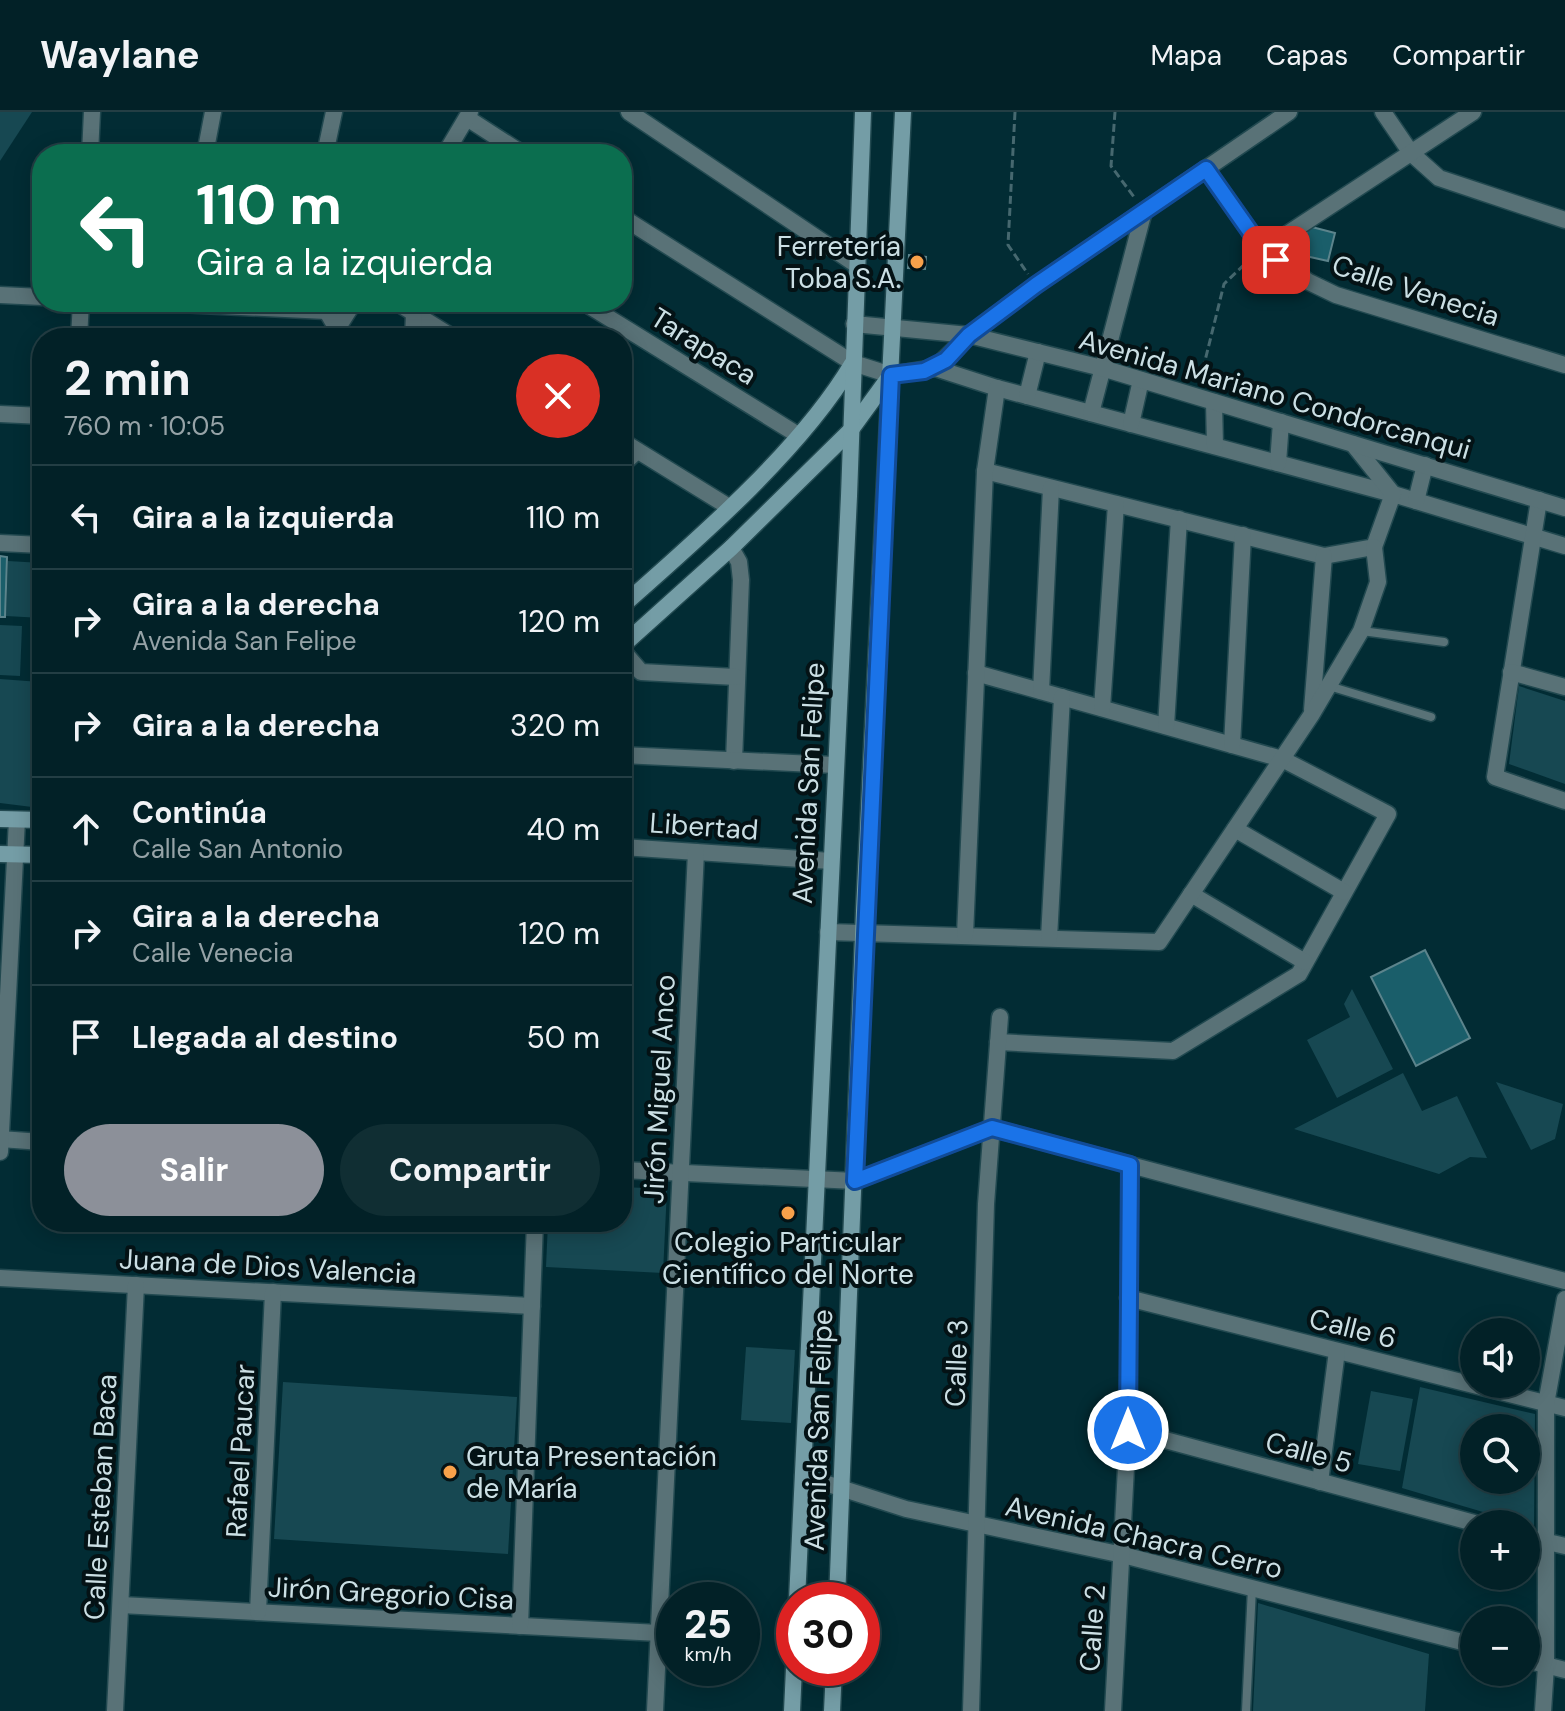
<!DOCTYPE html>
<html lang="es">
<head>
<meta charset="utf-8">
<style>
  :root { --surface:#022127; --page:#102e33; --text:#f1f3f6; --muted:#96a3a7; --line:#233e44; --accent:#8c9099 }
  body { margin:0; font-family:"DM Sans",sans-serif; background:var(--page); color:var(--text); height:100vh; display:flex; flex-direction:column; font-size:30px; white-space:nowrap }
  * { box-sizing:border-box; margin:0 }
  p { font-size:26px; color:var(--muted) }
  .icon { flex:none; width:44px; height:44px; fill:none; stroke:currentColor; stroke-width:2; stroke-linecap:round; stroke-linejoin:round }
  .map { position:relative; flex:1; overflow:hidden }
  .panel { position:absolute; left:32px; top:216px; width:600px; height:904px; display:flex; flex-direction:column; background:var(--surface); border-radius:32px; box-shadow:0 4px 20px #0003,0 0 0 2px var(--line) }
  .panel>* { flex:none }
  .hud { position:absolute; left:32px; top:32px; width:600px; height:168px; border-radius:32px; box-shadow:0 4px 20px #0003,0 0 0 2px var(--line); background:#0b6e4f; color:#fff; overflow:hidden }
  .tools { position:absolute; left:1460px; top:1206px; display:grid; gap:16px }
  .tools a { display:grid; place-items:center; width:80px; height:80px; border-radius:50%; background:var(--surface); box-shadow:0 4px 20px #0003,0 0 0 2px var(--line); font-size:40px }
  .speed { position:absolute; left:656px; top:1470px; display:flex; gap:16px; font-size:40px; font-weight:700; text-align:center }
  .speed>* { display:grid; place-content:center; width:104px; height:104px; border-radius:50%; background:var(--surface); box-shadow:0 4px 20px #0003,0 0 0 2px var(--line); line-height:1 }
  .speed small { font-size:20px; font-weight:400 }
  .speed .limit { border:12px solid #d22; background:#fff; color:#111 }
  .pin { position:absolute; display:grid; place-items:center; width:68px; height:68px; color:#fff; margin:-34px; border-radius:16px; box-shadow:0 4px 12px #0006 }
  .me { position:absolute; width:88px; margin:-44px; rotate:0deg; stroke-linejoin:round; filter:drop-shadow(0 0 6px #0008) }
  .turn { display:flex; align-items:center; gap:28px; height:168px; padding:0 32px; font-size:36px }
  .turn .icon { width:104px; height:104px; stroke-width:2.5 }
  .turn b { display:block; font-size:56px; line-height:68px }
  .round { display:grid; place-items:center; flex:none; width:84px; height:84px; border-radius:42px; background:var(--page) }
  .headline { display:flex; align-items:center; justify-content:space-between; height:136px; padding:0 32px }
  h1 { font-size:48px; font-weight:700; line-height:60px }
  .primary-button { display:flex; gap:16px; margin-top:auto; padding:16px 32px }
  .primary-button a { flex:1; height:92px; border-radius:48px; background:var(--accent); color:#fff; font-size:32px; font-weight:700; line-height:92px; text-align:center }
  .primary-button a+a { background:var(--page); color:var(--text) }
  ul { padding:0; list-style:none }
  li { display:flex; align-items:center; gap:24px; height:104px; padding:0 32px; border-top:2px solid var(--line) }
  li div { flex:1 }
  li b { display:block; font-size:30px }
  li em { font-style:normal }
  header { display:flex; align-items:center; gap:48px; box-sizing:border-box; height:112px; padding:0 40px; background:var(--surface); border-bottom:2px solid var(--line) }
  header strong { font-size:38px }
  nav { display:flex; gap:44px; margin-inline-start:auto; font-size:28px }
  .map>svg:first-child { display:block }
  .green { fill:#174852; fill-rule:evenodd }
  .building { fill:#1a5e6a; stroke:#5c848c; stroke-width:2 }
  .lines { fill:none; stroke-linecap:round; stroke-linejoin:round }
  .service-casing { stroke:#224950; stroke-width:11 }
  .minor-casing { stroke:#224950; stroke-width:19 }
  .tertiary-casing { stroke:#224950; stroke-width:19 }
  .secondary-casing { stroke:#224950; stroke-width:19 }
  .path { stroke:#46686f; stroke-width:3; stroke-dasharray:8 4; stroke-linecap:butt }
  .service { stroke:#597277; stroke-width:8 }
  .minor { stroke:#597277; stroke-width:16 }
  .tertiary { stroke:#597277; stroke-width:16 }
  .secondary { stroke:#749da6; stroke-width:16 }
  .route-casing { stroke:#114b97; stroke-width:20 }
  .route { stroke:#1a73e8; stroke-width:14 }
  .poi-dot { fill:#f8a14a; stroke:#041215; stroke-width:3 }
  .labels { text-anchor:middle; stroke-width:8; stroke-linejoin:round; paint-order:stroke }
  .poi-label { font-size:28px; fill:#cbdfe4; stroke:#041215; text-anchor:end }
  .street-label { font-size:28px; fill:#cbdfe4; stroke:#041215 }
</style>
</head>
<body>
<header>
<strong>Waylane</strong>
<nav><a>Mapa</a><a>Capas</a><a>Compartir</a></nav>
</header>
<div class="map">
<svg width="1565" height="1599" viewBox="0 0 1565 1599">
  <rect width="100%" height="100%" fill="#022c34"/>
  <g class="green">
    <polygon points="0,0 32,0 0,49"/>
    <polygon points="8,449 42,451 42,506 6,504"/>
    <polygon points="0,513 22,514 20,564 0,563"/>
    <polygon points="0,567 40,570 32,695 0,691"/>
    <polygon points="1519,574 1565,589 1565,672 1509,652"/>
    <polygon points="1352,877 1393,957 1337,986 1307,928 1350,905 1344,892"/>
    <polygon points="1403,961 1422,999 1457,984 1487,1046 1470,1045 1439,1062 1294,1017"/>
    <polygon points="1496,970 1563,992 1555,1027 1531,1038"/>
    <polygon points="622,1075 667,1077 663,1161 546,1155 548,1110 622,1110"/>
    <polygon points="746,1235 795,1238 791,1311 741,1308"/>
    <polygon points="283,1270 517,1285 508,1442 274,1427"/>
    <path d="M1420 1275 1535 1302 1534 1415 1402 1376ZM1474 1316H1526V1368H1474Z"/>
    <polygon points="1371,1279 1413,1287 1400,1359 1358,1352"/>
    <polygon points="1258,1491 1429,1542 1425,1599 1253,1599"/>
  </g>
  <g class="building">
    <polygon points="1308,114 1335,121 1328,149 1301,143"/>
    <polygon points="909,143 926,145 925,157 908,156"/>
    <polygon points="0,444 7,445 5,505 0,505"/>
    <polygon points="1425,838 1470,926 1416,954 1371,865"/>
  </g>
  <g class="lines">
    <defs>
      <g id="service">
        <polyline points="1362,519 1444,530"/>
        <polyline points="1329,574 1431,605"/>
        <polyline points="1246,1599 1252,1476"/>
      </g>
      <g id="minor">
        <polyline points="629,0 857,153"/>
        <polyline points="1383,0 1411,41 1439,66 1565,108"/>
        <polyline points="467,6 523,42"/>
        <polyline points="90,42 92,0"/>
        <polyline points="205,42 213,0"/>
        <polyline points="325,42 334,0"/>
        <polyline points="445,42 470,0"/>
        <polyline points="1206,57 1263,138 1309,170 1336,183 1565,253"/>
        <polyline points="622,105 853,251 891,263 935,256 969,223 1036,173 1289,0"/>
        <polyline points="1263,138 1473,0"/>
        <polyline points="0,183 42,185"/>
        <polyline points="139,190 326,199"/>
        <polyline points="396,190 454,226"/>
        <polyline points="583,190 798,323"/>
        <polyline points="322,191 337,217 331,226"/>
        <polyline points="337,217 354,190"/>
        <polyline points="79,226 81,190"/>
        <polyline points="413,226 414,201"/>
        <polyline points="935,256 997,276 1393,382 1565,434"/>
        <polyline points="1027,284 1038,240"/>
        <polyline points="1214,290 1215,334"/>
        <polyline points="1091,301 1144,99"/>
        <polyline points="0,302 42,304"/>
        <polyline points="1131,312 1141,268"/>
        <polyline points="622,329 729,395"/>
        <polyline points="1278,351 1281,310"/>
        <polyline points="622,353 637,339"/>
        <polyline points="985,359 1324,444 1374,435 1393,382 1353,332"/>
        <polyline points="1539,388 1495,665 1565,689"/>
        <polyline points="1416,389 1425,353"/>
        <polyline points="0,431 42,433"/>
        <polyline points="731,436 739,450 741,468 734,649"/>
        <polyline points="622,538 641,560 736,565"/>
        <polyline points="1511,560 1565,575"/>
        <polyline points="976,561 1282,647 1388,702 1299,862 1173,939 998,930"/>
        <polyline points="1041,579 1051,376"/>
        <polyline points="1102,596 1116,392"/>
        <polyline points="1312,598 1324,444"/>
        <polyline points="1166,614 1179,407"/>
        <polyline points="1232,633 1243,423"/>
        <polyline points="622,643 835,653"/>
        <polyline points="1235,717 1344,780"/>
        <polyline points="622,735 831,749"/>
        <polyline points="1191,782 1305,850"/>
        <polyline points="828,820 1159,830 1312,602 1361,519 1378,470 1374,435"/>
        <polyline points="965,823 985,359 997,276"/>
        <polyline points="1049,826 1062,585"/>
        <polyline points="0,1027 42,1030"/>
        <polyline points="0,1040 17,708"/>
        <polyline points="622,1058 855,1069 992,1016 1565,1169"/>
        <polyline points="0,1166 532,1194"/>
        <polyline points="1128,1186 1565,1296"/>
        <polyline points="1128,1318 1478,1412"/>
        <polyline points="803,1364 906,1397 1123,1443 1474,1533"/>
        <polyline points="1320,1370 1337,1239"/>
        <polyline points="1526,1425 1565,1434"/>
        <polyline points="121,1493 659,1521"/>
        <polyline points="258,1500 273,1180"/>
        <polyline points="520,1514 535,1110"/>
        <polyline points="1526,1548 1565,1558"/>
        <polyline points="115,1599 136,1173"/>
        <polyline points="655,1599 696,740"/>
        <polyline points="971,1599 986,1092 1000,905"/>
        <polyline points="1113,1599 1128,1318 1130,1053"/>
        <polyline points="1543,1599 1546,1554 1546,1292 1565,1187"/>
      </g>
      <polyline id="tertiary" points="854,212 969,223 1102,256 1565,396"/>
      <g id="secondary">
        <path d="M622 494C697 428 801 338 852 252"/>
        <polyline points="622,534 731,436 850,319 890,264"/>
        <polyline points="0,707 42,708"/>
        <polyline points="0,742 42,743"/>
        <polyline points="797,1488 849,384 863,0"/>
        <polyline points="837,1488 864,799 903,0"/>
        <polyline points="792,1599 794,1556"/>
        <polyline points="832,1599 834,1556"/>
      </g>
    </defs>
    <use href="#service" class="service-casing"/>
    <use href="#minor" class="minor-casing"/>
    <use href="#tertiary" class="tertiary-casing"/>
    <use href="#secondary" class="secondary-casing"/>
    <g class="path">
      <polyline points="1015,0 1008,133 1028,162"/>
      <polyline points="1115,0 1111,54 1134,85"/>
      <polyline points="1200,269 1224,172 1250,147"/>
    </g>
    <use href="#service" class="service"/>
    <use href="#minor" class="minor"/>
    <use href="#tertiary" class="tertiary"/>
    <use href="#secondary" class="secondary"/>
  </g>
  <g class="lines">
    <defs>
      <polyline id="route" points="1128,1318 1130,1053 992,1016 855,1069 891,263 924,259 946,248 969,223 1036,173 1206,57 1263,138 1276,148"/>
    </defs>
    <use href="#route" class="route-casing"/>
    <use href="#route" class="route"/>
  </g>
  <g class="poi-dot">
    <circle cx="917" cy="150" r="8"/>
    <circle cx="788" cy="1101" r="8"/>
    <circle cx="450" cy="1360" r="8"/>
  </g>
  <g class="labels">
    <g class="poi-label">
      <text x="901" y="144">Ferretería<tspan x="901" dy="32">Toba S.A.</tspan></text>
      <text x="788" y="1140" text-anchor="middle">Colegio Particular<tspan x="788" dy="32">Científico del Norte</tspan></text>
      <text x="466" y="1354" text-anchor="start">Gruta Presentación<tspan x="466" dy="32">de María</tspan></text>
    </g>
    <g class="street-label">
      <text transform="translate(1416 178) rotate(18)" y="10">Calle Venecia</text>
      <text transform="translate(704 234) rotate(32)" y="10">Tarapaca</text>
      <text transform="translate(1275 282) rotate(16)" y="10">Avenida Mariano Condorcanqui</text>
      <text transform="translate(808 671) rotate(-87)" y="10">Avenida San Felipe</text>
      <text transform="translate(704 714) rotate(4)" y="10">Libertad</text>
      <text transform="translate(659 977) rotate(-87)" y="10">Jirón Miguel Anco</text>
      <text transform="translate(268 1154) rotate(3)" y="10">Juana de Dios Valencia</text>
      <text transform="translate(1353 1216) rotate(14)" y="10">Calle 6</text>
      <text transform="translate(956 1251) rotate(-88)" y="10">Calle 3</text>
      <text transform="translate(818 1318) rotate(-88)" y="10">Avenida San Felipe</text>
      <text transform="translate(240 1339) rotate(-87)" y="10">Rafael Paucar</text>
      <text transform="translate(1309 1340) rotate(15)" y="10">Calle 5</text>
      <text transform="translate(100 1385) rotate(-87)" y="10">Calle Esteban Baca</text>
      <text transform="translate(1144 1425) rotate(13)" y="10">Avenida Chacra Cerro</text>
      <text transform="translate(391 1481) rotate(3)" y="10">Jirón Gregorio Cisa</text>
      <text transform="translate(1092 1516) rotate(-86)" y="10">Calle 2</text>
    </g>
  </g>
</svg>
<div class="tools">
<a><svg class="icon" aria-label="sound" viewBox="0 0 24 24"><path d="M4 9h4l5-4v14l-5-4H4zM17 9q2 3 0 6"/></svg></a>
<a><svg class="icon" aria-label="search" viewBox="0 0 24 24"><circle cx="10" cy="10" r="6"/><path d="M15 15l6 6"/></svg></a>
<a>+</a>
<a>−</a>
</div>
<div class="speed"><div>25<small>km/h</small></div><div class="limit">30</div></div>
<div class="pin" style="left:1276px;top:148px;background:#d93025"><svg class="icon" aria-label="arrive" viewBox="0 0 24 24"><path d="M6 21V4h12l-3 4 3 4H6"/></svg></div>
<svg class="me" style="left:1128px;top:1318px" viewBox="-20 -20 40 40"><circle r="17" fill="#1a73e8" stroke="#fff" stroke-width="3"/><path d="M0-11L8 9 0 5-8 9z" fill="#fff"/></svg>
<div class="hud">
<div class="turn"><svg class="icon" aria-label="left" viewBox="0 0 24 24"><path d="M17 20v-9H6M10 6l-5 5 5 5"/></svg><div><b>110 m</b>Gira a la izquierda</div></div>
</div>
<section class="panel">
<div class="headline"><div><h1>2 min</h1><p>760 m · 10:05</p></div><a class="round" style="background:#d93025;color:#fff"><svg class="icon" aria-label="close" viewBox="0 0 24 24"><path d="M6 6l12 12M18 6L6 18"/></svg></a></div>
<ul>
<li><svg class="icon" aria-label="left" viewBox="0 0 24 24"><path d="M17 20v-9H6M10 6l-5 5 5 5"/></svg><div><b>Gira a la izquierda</b></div><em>110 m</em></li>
<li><svg class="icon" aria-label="right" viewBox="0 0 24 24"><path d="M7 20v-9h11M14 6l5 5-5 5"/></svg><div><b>Gira a la derecha</b><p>Avenida San Felipe</p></div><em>120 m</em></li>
<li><svg class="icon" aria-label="right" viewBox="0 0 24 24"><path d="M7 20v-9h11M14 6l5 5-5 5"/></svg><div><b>Gira a la derecha</b></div><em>320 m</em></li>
<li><svg class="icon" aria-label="ahead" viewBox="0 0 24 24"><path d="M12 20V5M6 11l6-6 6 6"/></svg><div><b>Continúa</b><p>Calle San Antonio</p></div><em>40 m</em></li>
<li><svg class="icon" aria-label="right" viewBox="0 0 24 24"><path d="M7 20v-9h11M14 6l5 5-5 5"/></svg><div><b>Gira a la derecha</b><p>Calle Venecia</p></div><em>120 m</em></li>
<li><svg class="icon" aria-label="arrive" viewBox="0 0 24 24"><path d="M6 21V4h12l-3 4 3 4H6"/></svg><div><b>Llegada al destino</b></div><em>50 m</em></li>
</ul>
<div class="primary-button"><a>Salir</a><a>Compartir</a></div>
</section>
</div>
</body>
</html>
